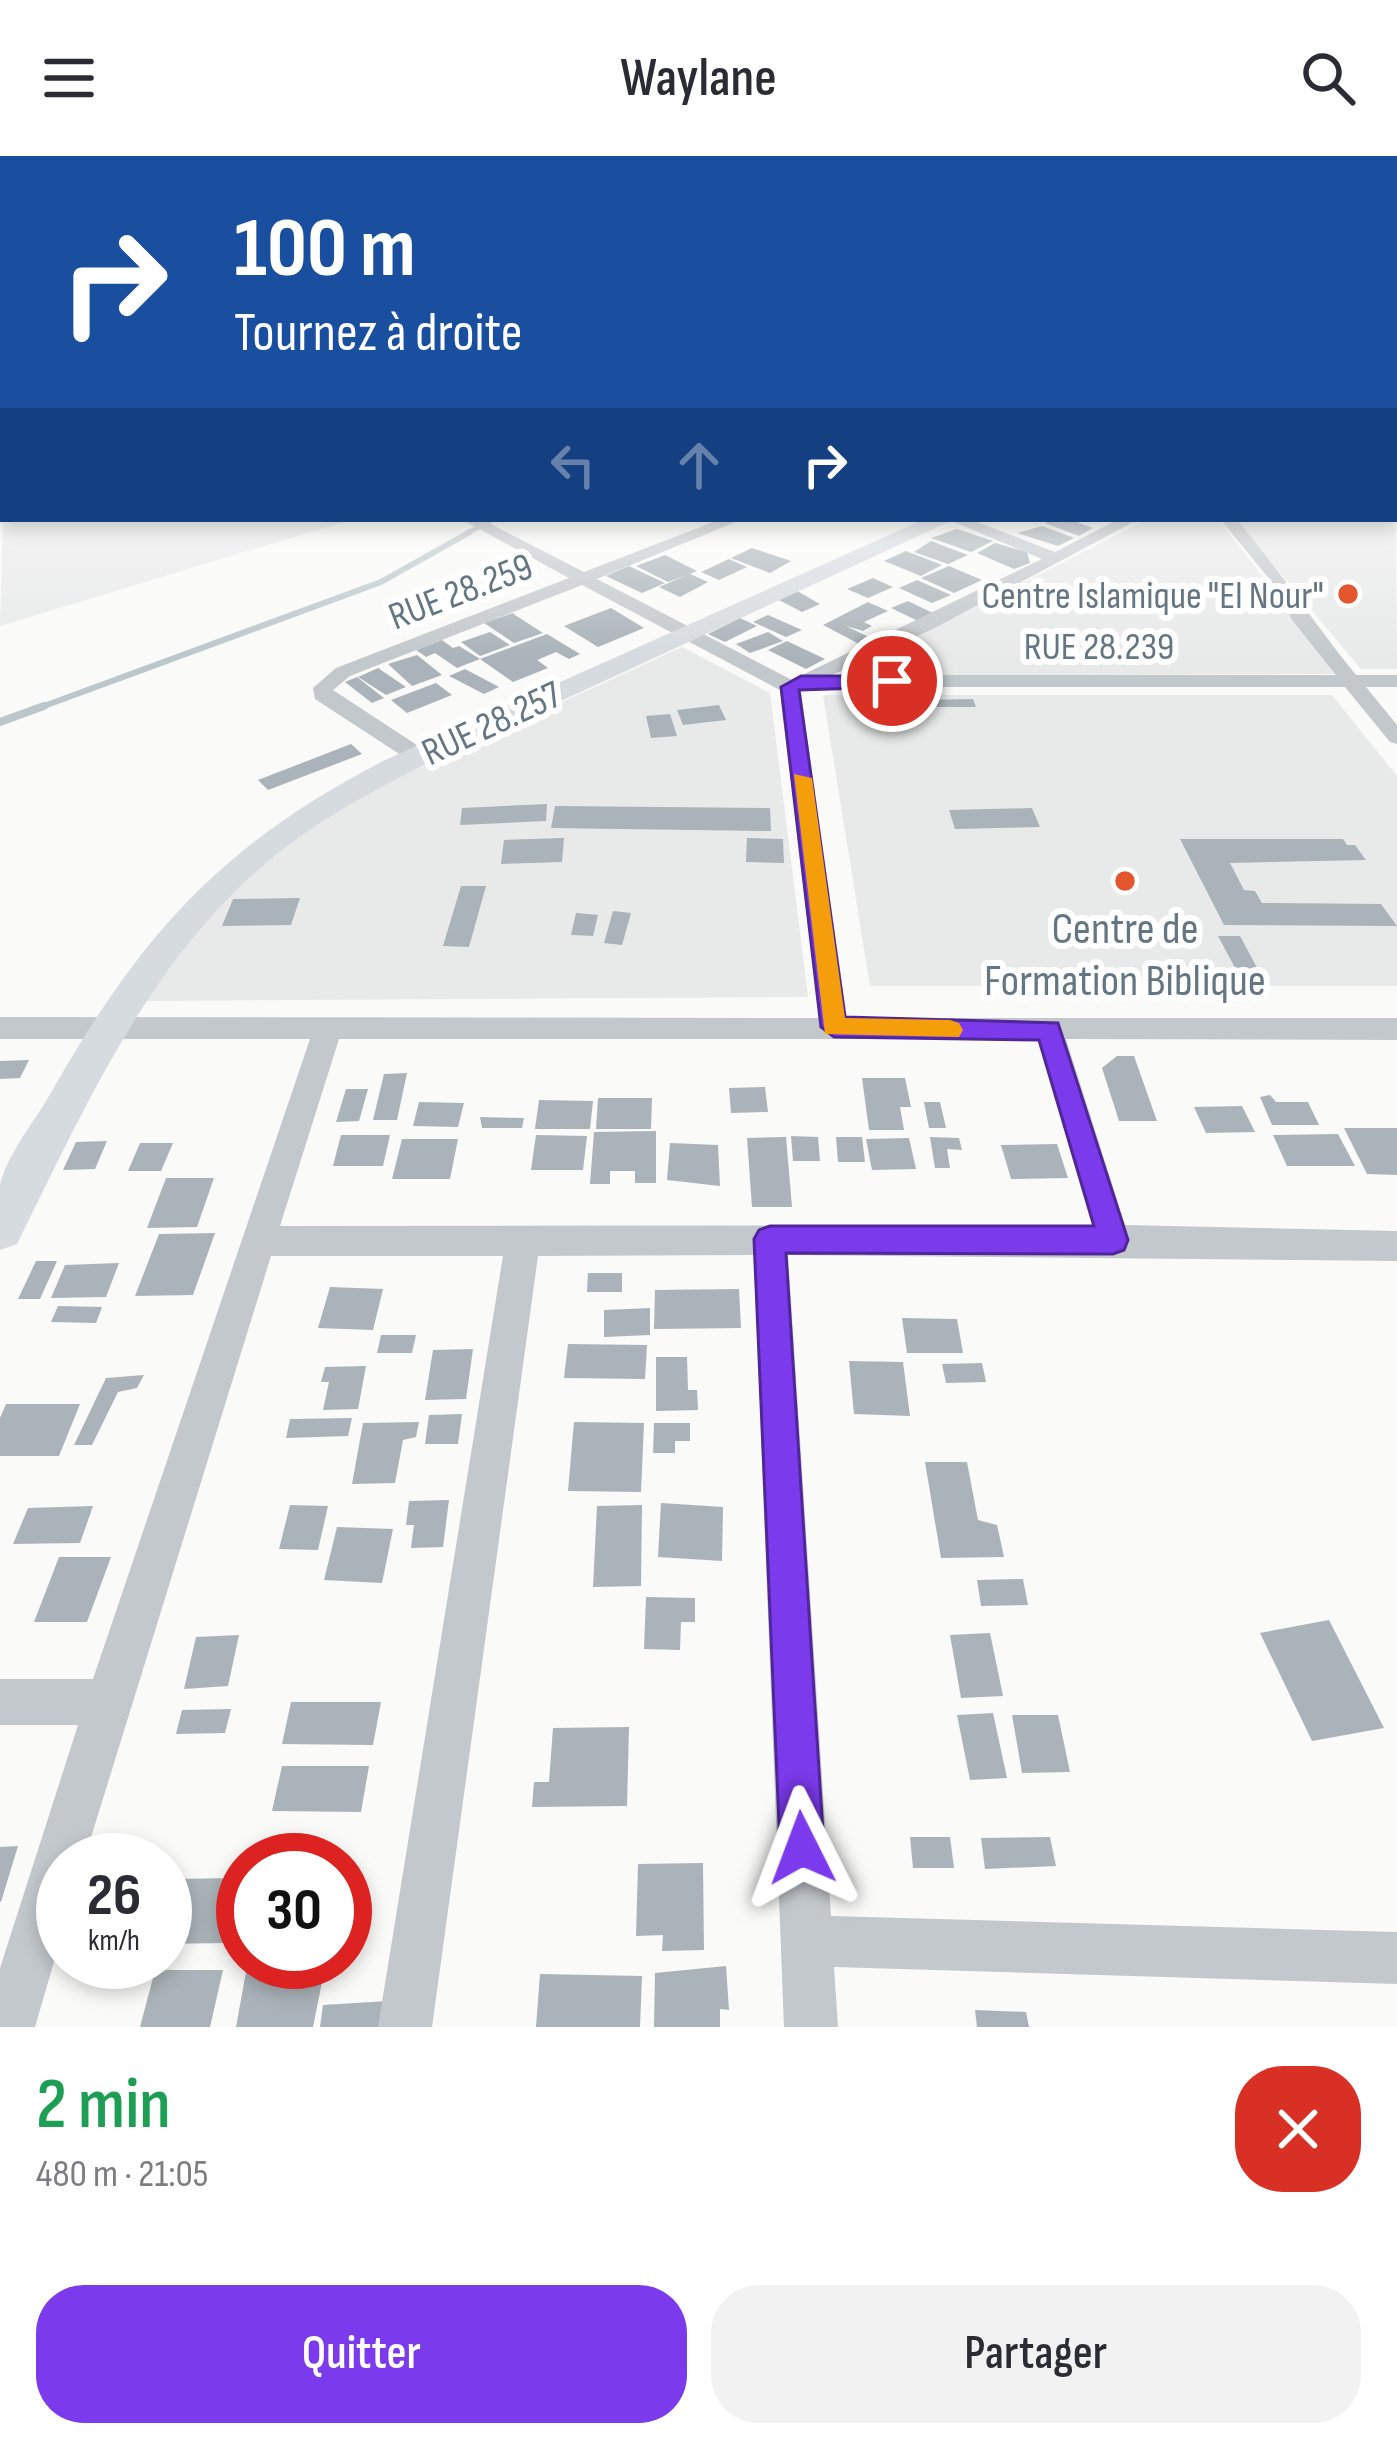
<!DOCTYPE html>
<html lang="fr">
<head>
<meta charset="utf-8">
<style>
  :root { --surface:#fff; --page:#f2f2f3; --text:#2b2b33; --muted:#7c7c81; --accent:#7c3aed }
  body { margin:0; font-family:"Sofia Sans Condensed",sans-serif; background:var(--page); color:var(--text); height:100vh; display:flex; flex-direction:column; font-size:45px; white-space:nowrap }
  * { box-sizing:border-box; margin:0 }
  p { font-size:39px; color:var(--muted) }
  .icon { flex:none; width:66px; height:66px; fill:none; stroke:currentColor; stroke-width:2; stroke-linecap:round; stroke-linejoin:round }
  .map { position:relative; height:1871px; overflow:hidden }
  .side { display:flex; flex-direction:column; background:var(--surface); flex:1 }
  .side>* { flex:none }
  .hud { position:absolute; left:0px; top:0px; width:1398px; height:366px; box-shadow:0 6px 18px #0003; background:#1a4fa0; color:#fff; overflow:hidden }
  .speed { position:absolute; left:36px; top:1677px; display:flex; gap:24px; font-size:60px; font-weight:700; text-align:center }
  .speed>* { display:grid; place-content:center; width:156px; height:156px; border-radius:50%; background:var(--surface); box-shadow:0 6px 18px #0003; line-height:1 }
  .speed small { font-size:30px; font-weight:400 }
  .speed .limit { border:18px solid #d22; background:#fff; color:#111 }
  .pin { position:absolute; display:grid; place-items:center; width:102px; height:102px; color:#fff; margin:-51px; border:6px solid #fff; border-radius:50%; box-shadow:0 3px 12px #0007 }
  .me { position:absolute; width:132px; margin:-66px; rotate:357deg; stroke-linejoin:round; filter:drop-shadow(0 0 9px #0008) }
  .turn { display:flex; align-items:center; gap:42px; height:252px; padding:0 36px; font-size:54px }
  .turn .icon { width:156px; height:156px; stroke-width:2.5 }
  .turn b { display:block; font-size:84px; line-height:102px }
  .lanes { display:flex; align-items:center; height:114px; padding:0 36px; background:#0003; justify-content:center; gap:60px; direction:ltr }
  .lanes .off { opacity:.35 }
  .round { display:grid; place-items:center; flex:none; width:126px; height:126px; border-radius:48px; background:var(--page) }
  .head { display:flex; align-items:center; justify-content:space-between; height:204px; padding:0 36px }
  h1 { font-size:72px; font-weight:600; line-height:90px; color:#1e9e55 }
  .cta { display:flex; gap:24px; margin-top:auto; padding:24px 36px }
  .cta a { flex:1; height:138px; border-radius:48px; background:var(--accent); color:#fff; font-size:48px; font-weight:600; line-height:138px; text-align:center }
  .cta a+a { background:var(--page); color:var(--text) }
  header { display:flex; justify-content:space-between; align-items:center; height:156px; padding:0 36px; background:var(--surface); font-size:54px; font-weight:600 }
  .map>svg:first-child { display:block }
  .built { fill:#e8e9e9 }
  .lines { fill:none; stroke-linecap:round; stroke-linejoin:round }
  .stream-far2 { stroke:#bbc7cb; stroke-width:4.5 }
  .stream-far1 { stroke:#bbc7cb; stroke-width:6 }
  .stream { stroke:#bbc7cb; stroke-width:8 }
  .building { fill:#aab3b9 }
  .street { fill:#c3c8cc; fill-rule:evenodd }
  .secondary { fill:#d6dbdf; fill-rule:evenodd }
  .route { fill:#7c3aed; stroke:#51269a; stroke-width:3 }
  .slow { fill:#f59e0b }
  .poi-dot { fill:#e4572e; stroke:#fff; stroke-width:4.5 }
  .labels { text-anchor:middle; stroke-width:12; stroke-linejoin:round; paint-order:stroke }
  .far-street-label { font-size:39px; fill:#657683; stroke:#fff }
  .far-poi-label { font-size:39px; fill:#657683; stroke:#fff; text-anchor:end }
  .poi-label { font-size:45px; fill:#657683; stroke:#fff }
</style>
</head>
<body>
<header><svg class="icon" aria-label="menu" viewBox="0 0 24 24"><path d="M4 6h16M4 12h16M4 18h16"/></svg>Waylane<svg class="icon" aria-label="search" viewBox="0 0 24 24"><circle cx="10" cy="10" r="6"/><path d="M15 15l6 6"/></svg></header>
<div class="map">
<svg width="1397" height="1871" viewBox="0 0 1397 1871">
  <rect width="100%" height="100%" fill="#fafaf8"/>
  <g class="built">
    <polygon points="1395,277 1397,513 1361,513 1235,363 1395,363"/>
    <polygon points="3,358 3,363 354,363 0,470"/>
    <polygon points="1148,363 1218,363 1339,518 840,520"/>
    <polygon points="682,491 770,537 808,841 145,845 178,790 287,681 377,631"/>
    <polygon points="823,539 1332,539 1397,620 1397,830 870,830"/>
  </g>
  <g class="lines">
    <polyline class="stream-far2" points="464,379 493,363"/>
    <polyline class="stream-far1" points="36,553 381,426 470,376"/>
    <polyline class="stream" points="0,566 44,550"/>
  </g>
  <g class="building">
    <polygon points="1052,363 1069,363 1093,372 1079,380 1045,367"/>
    <polygon points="1042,370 1074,382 1058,390 1017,377"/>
    <polygon points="957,373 993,385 971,396 931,382"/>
    <polygon points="931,385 968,399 948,408 914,396"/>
    <polygon points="995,387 1027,396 1030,407 1014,413 977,397"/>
    <polygon points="752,392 791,405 770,417 731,402"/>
    <polygon points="906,395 942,409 921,420 884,405"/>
    <polygon points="665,399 697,415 690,418 708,426 680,441 659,431 687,419 668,426 636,410"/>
    <polygon points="729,403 747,411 719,424 701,416"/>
    <polygon points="629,410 665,427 642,437 606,420"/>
    <polygon points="949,410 982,424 954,437 921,422"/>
    <polygon points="873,422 893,431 868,442 847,433"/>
    <polygon points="917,424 951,439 932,447 899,432"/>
    <polygon points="797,435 820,448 802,456 777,443"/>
    <polygon points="908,445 935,458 918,465 891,452"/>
    <polygon points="868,446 888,455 864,466 872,470 863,475 846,470 873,483 861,489 823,469"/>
    <polygon points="611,452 644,472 598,491 564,470"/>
    <polygon points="513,457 515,459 543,477 514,487 484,467"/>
    <polygon points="768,459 802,474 786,481 753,466"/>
    <polygon points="740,462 757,470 725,486 708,478"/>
    <polygon points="490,476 510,489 480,500 461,486"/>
    <polygon points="768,476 783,485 750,497 736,488"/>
    <polygon points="547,478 580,498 569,503 556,496 537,504 548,512 513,526 480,503"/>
    <polygon points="442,484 453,492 459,490 480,503 457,512 435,497 426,501 416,494"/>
    <polygon points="787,485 825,503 806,513 768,494"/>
    <polygon points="417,499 442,519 412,530 388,508"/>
    <polygon points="378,512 406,531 386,539 358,521"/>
    <polygon points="465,513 499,531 484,538 449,520"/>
    <polygon points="357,521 384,542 372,547 345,526"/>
    <polygon points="436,527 452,539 407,557 391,544"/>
    <polygon points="973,543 976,551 927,551 925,544"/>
    <polygon points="719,549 726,564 683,569 677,554"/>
    <polygon points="670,558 677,580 651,582 646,560"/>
    <polygon points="351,588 362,598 268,634 258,624"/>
    <polygon points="547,648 546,665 460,669 462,652"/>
    <polygon points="555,650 770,652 771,675 551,672"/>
    <polygon points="1032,652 1040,671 955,673 949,654"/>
    <polygon points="564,682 562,706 501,708 504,684"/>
    <polygon points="747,682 783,683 784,707 746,706"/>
    <polygon points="1180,683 1343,683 1347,689 1355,689 1366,704 1230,707 1244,734 1255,735 1262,747 1381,748 1397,770 1224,769"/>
    <polygon points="461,730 486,730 469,791 443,790"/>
    <polygon points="300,742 291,769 222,770 233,743"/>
    <polygon points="613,755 631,757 622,789 604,787"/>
    <polygon points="576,757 598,759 593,780 571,779"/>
    <polygon points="1218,780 1240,780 1262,821 1240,821"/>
    <polygon points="1117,900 1134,900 1157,965 1119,965 1102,912"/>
    <polygon points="29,904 20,922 0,923 0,905"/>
    <polygon points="407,917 397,964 373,964 384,918"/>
    <polygon points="862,922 905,922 911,951 900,951 904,974 869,974"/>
    <polygon points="765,931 768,956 731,957 729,932"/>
    <polygon points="346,933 368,933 359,965 336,966"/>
    <polygon points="1270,939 1276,946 1308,946 1319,969 1272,969 1260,941"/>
    <polygon points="598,942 652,942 651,973 596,973"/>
    <polygon points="539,944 593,945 590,973 535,973"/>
    <polygon points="419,946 464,947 458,971 413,970"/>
    <polygon points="924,946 940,946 946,972 929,972"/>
    <polygon points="1242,950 1255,976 1206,977 1194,951"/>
    <polygon points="480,961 524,962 522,972 482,972"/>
    <polygon points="1344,972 1397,972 1397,1019 1367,1018"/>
    <polygon points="656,975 656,1027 635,1027 635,1015 610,1015 610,1028 590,1028 594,976"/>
    <polygon points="1338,978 1355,1010 1287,1010 1273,979"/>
    <polygon points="341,979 390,979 383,1010 333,1010"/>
    <polygon points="536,979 587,980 583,1014 531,1014"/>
    <polygon points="791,980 818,981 820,1005 793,1005"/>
    <polygon points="786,981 792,1051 752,1051 747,982"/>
    <polygon points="836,981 862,981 865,1006 838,1006"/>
    <polygon points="930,981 959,982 962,994 947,993 950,1012 935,1012"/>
    <polygon points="909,982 916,1013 872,1014 866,983"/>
    <polygon points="402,983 458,983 450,1023 392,1023"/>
    <polygon points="107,985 95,1013 63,1014 76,986"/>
    <polygon points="140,987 173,987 161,1015 128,1015"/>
    <polygon points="670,987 718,989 720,1030 667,1024"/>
    <polygon points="1057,988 1068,1022 1011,1023 1001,989"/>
    <polygon points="166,1022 214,1022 197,1071 147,1072"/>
    <polygon points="215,1077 193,1139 135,1140 159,1078"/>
    <polygon points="36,1105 57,1105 40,1143 18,1143"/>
    <polygon points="119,1107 106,1141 51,1142 65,1109"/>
    <polygon points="588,1117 622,1117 622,1136 587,1136"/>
    <polygon points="330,1131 383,1133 373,1174 318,1172"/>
    <polygon points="739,1133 741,1172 654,1173 655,1134"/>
    <polygon points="58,1150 102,1151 96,1167 51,1166"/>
    <polygon points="650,1152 650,1179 604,1181 604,1154"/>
    <polygon points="902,1162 957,1163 963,1197 907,1197"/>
    <polygon points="381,1179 416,1179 412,1197 377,1197"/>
    <polygon points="568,1188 647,1189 645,1223 564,1222"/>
    <polygon points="473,1193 466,1243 425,1244 433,1194"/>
    <polygon points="656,1201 687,1201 688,1234 697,1234 698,1254 656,1255"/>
    <polygon points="849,1205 903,1206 910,1260 854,1258"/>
    <polygon points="982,1207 986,1226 946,1227 942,1208"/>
    <polygon points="366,1210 358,1253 323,1254 329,1226 321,1226 325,1211"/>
    <polygon points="144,1219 137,1232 118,1236 92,1289 74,1289 106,1222"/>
    <polygon points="6,1248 80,1248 59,1300 0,1300 0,1262"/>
    <polygon points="462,1258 458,1288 425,1288 429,1259"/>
    <polygon points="352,1262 348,1280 286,1282 290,1263"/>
    <polygon points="419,1266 416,1281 403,1284 395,1327 352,1328 363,1267"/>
    <polygon points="574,1266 644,1267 641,1336 568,1335"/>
    <polygon points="654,1267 690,1267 690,1285 675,1285 675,1297 653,1297"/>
    <polygon points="925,1306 967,1306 978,1364 997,1369 1004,1401 941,1402"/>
    <polygon points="449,1344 443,1391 411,1392 414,1369 406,1369 409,1345"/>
    <polygon points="661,1347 723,1351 722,1405 658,1401"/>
    <polygon points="290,1349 328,1350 318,1394 279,1393"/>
    <polygon points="642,1349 641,1430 593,1431 597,1350"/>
    <polygon points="93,1350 80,1387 13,1388 28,1352"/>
    <polygon points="337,1371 393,1373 382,1427 324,1424"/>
    <polygon points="59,1401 111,1401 87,1466 34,1466"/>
    <polygon points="1023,1423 1028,1449 981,1450 977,1424"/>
    <polygon points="646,1441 695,1442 695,1466 681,1466 680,1494 644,1493"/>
    <polygon points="1329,1464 1384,1572 1312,1585 1260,1477"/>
    <polygon points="990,1477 1003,1540 961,1542 950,1479"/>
    <polygon points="239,1479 228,1530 184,1533 196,1481"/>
    <polygon points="291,1546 381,1546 373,1589 282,1588"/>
    <polygon points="231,1553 225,1577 176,1578 182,1554"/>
    <polygon points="993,1557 1007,1622 970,1624 957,1559"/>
    <polygon points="1012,1559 1058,1559 1070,1616 1022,1617"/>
    <polygon points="629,1571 627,1650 532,1651 534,1626 549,1626 553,1572"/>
    <polygon points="282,1610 369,1610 361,1656 272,1655"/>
    <polygon points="910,1681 950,1681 954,1712 913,1712"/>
    <polygon points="1050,1681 1056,1710 985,1713 981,1682"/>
    <polygon points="18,1690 1,1746 0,1745 0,1691"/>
    <polygon points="703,1707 704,1794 662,1795 663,1779 636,1780 638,1708"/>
    <polygon points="240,1722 225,1787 165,1788 165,1723"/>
    <polygon points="726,1810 729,1854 720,1853 720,1871 654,1871 655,1817"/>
    <polygon points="155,1814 223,1814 210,1871 140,1871"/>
    <polygon points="246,1816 324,1816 313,1871 236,1871"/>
    <polygon points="540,1818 642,1820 640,1871 536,1871"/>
    <polygon points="387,1845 384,1871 320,1871 323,1849"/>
    <polygon points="975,1854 1026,1856 1029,1871 977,1871"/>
  </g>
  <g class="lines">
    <g class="street">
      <polygon points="3,249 3,258 0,259 0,250"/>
      <polygon points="1395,268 1397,269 1397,277 1395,277"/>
      <path d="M461 363H481L584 416 721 363H743L597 423 792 524 1042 403 947 363H969L1055 396 1119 363H1139L935 472 832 519H1336L1292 464 1275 430 1220 363H1236C1280 414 1314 468 1356 519H1397V531H1366L1397 569V588L1390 586 1345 531H800L847 862H1397V884L1066 883 1125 1069 1397 1075V1105L788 1099 831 1760 1397 1776V1828L834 1811 838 1871H784L754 1099 538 1100 432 1871H378L503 1100H271L84 1704H63V1775L35 1871H0V1812L78 1569H0V1523H93L310 883H0V861L819 862 780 534 582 429 350 520 333 534 426 595V605H410L315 543 313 532 336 512 569 422ZM339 883H1038L1092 1069 280 1070Z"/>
    </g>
    <path class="secondary" d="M925 363H955L444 599C379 631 313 665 258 714 146 812 82 957 17 1088L0 1094C0 1074 0 1048 0 1029 7 999 34 966 49 940 140 780 218 691 383 605Z"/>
  </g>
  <linearGradient id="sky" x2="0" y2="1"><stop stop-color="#96bcdc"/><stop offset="0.48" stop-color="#fdfdfc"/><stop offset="1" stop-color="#fdfdfc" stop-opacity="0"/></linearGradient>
  <rect width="1397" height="503" fill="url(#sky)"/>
  <polygon class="route" points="801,520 892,520 901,525 892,531 799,534 845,861 1058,867 1128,1084 1124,1094 1113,1098 786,1097 824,1692 818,1707 802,1714 786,1707 780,1692 754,1083 759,1074 770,1070 1094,1070 1039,884 834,881 821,871 781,531"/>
  <polygon class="slow" points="794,618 812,622 845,862 950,864 959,867 963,874 959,881 825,878"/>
  <g class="poi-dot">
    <circle cx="1348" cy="438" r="12"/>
    <circle cx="1125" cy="725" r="12"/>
  </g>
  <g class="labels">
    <g class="far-street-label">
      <text transform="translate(460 434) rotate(-21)" y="14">RUE 28.259</text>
      <text x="1099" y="503">RUE 28.239</text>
      <text transform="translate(491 566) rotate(-25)" y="14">RUE 28.257</text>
    </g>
    <g class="far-poi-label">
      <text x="1324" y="452">Centre Islamique "El Nour"</text>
    </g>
    <g class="poi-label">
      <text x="1125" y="787">Centre de<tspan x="1125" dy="52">Formation Biblique</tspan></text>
    </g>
  </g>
</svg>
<div class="speed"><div>26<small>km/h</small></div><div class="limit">30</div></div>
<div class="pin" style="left:892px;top:525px;background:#d93025"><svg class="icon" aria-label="arrive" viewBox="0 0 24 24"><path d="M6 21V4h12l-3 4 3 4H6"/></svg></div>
<svg class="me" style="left:802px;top:1692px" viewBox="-20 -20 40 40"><path d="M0-17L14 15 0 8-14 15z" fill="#7c3aed" stroke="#fff" stroke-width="4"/></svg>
<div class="hud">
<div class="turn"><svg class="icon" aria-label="right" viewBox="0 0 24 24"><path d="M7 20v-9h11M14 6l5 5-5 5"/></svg><div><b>100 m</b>Tournez à droite</div></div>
<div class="lanes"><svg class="icon off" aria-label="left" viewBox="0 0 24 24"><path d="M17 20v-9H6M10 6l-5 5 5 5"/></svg><svg class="icon off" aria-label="ahead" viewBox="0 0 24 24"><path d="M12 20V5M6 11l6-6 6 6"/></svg><svg class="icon" aria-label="right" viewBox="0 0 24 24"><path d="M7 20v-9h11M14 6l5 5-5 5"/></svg></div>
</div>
</div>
<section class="side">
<div class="head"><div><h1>2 min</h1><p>480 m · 21:05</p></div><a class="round" style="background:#d93025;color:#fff"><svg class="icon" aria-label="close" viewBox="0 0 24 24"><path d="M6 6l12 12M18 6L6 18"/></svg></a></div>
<div class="cta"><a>Quitter</a><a>Partager</a></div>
</section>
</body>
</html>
